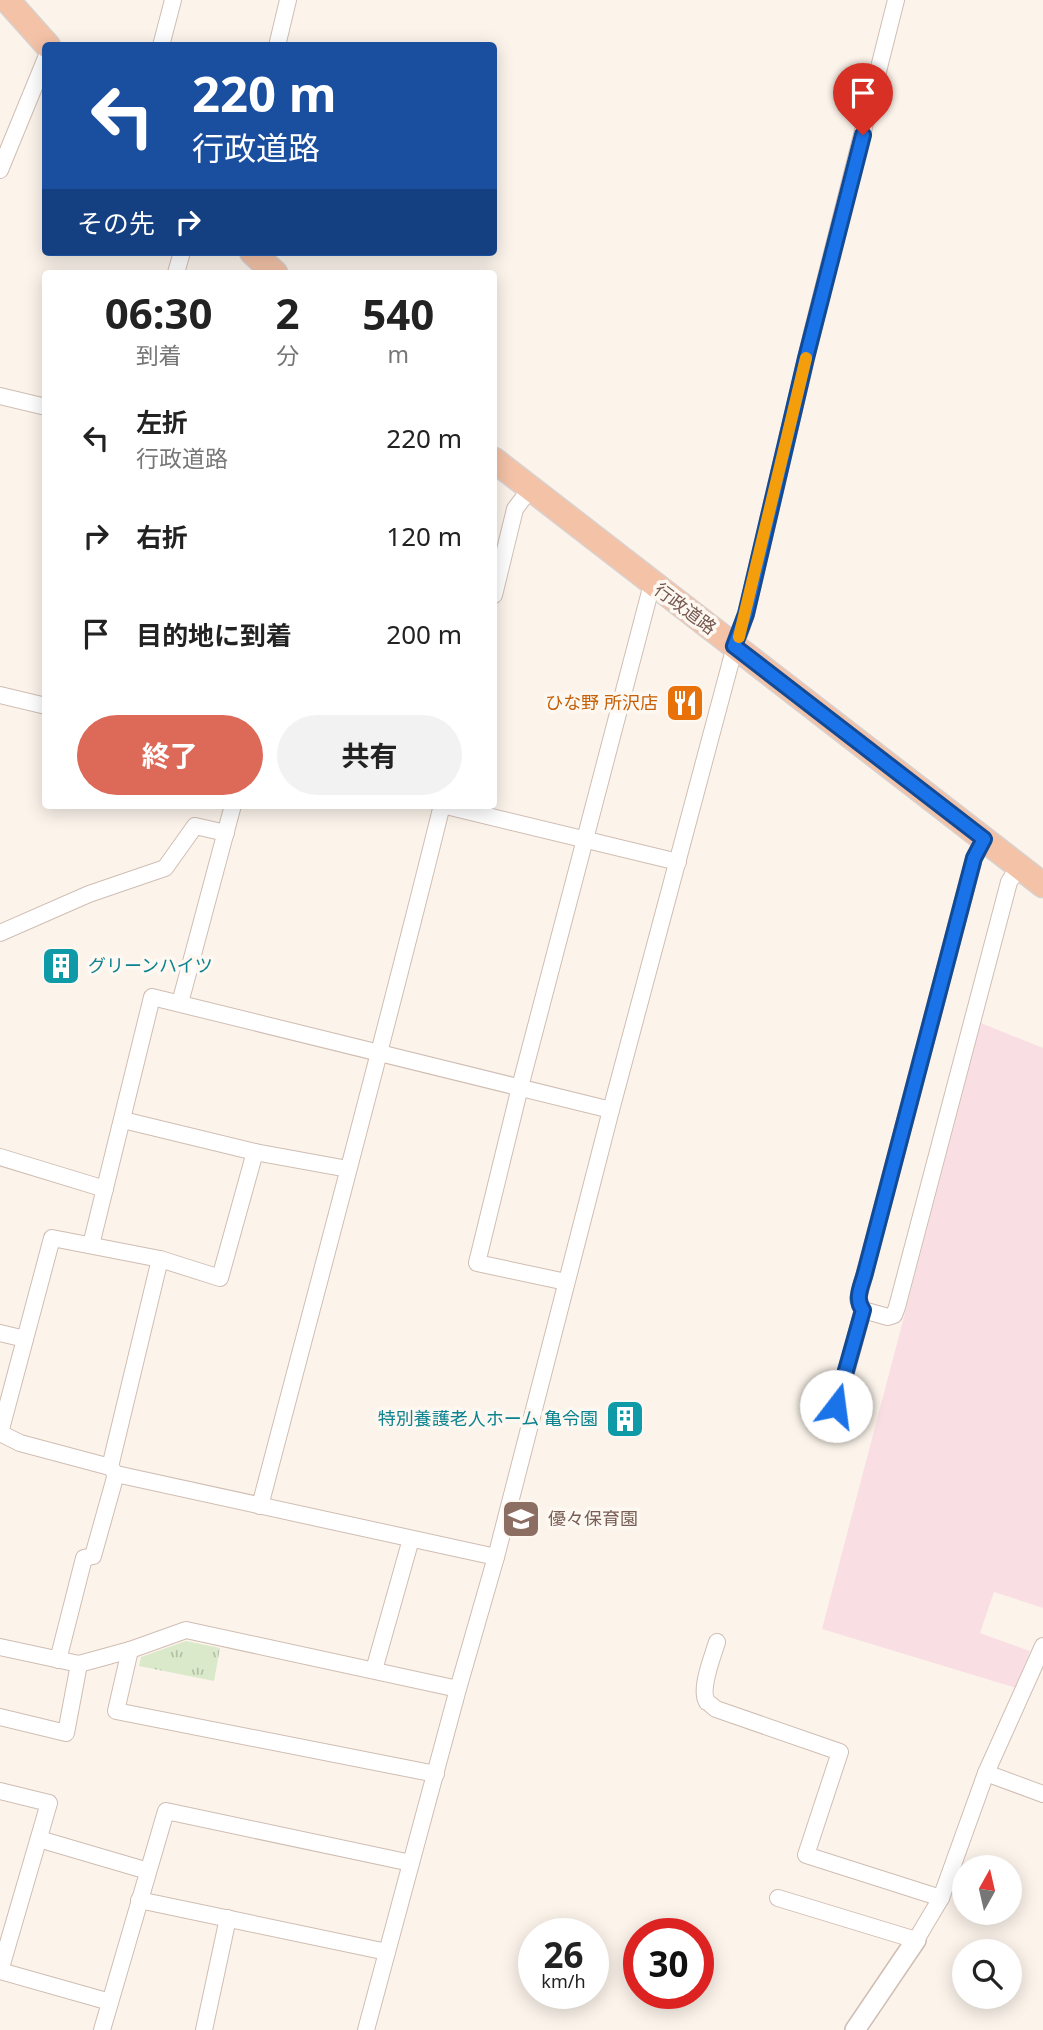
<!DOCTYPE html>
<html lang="ja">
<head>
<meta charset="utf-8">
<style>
  :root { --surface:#fff; --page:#f2f2f2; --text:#222; --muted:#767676; --accent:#dd6a59 }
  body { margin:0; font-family:"Noto Sans","Noto Sans JP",sans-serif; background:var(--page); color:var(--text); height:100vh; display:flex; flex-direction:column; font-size:26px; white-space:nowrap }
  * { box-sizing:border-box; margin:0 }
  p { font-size:23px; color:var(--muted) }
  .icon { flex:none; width:38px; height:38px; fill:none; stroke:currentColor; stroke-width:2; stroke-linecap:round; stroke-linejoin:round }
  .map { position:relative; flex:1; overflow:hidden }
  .sheet { position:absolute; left:42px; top:270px; width:455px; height:539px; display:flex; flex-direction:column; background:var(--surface); border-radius:7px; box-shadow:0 4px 18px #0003 }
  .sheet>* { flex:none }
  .guide { position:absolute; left:42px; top:42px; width:455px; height:214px; border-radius:7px; box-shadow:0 4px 18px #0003; background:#1a4fa0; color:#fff; overflow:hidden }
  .needle { width:46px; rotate:8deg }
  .fabs { position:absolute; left:952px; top:1855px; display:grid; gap:14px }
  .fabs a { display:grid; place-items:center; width:70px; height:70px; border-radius:50%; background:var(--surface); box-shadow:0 4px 18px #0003; font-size:35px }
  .speed { position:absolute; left:518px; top:1918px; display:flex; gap:14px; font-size:35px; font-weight:700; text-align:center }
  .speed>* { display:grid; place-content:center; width:91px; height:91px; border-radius:50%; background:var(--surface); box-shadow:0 4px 18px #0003; line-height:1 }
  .speed small { font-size:18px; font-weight:400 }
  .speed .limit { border:10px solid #d22; background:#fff; color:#111 }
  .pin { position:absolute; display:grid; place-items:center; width:60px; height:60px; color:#fff; margin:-72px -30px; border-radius:50% 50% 50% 0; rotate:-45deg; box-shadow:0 0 7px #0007 }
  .pin .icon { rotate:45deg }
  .me { position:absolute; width:77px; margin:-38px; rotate:15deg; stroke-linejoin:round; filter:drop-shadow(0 0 5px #0008) }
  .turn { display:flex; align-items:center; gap:24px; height:147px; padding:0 35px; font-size:32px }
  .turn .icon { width:91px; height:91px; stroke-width:2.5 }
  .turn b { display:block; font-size:49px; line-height:60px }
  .then { display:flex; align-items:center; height:66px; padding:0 35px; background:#0003; gap:14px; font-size:26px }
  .eta { display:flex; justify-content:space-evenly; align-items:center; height:119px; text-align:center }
  .eta b { font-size:42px; font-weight:700; line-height:49px }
  .cta { display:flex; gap:14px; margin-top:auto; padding:14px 35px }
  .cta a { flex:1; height:80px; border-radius:42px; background:var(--accent); color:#fff; font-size:28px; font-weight:700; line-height:80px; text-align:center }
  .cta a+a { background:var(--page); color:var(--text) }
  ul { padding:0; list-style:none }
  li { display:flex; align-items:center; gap:21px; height:98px; padding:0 35px }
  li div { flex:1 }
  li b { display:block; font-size:26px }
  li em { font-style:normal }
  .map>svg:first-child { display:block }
  .medical { fill:#f9dfe4 }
  .park { fill:url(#park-tufts) }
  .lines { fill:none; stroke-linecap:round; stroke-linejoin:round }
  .minor-casing { stroke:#d0bdb3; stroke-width:18 }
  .tertiary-casing { stroke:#d0bdb3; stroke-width:22 }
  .trunk-casing { stroke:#d9d1ce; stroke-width:27 }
  .minor { stroke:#fff; stroke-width:16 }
  .tertiary { stroke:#fff; stroke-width:19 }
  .trunk { stroke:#f3c2a7; stroke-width:24 }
  .route-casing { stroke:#114b97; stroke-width:18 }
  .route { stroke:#1a73e8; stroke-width:12 }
  .slow { stroke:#f59e0b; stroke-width:12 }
  .labels { text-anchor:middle; stroke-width:7; stroke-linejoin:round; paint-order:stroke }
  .street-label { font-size:18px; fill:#76594f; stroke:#fef8f2 }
  .food-label { font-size:18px; fill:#c56008; stroke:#fef8f2; text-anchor:end }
  .culture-label { font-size:18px; fill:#0d838f; stroke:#fef8f2; text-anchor:start }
  .education-label { font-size:18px; fill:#785e54; stroke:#fef8f2; text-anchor:start }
</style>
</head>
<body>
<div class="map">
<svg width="1043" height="2030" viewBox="0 0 1043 2030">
  <defs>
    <pattern id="park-tufts" width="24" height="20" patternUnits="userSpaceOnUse" patternTransform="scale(1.75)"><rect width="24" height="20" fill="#d9e9ca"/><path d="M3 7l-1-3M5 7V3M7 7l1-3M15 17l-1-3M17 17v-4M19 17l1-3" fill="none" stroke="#b5c0a6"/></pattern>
  </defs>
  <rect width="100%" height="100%" fill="#fcf4eb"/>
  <polygon class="medical" points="981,1023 1043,1048 1043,1608 994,1592 980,1633 1030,1651 1016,1688 822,1629"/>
  <polygon class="park" points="186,1641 220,1648 214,1681 139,1666 141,1657"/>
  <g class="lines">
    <defs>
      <g id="minor">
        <polyline points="161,46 173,0"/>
        <polyline points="277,46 288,0"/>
        <polyline points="0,170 46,58"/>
        <polyline points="176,273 182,252"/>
        <polyline points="0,396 46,407"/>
        <polyline points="494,595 515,509 530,489"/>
        <polyline points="0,695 46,706"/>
        <polyline points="442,805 678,862"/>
        <polyline points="0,933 89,894 165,868 195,826 226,833"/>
        <polyline points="180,1003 233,805"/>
        <polyline points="123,1120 255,1152 348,1169"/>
        <polyline points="0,1157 105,1189"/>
        <polyline points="91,1245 152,997 611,1110"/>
        <polyline points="566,1282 477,1263 520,1087 652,584"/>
        <polyline points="863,1310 888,1317 894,1315 897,1307 1009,882 1019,866"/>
        <polyline points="0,1333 25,1339"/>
        <polyline points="837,1406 863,1310 858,1299 974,858 984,839"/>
        <polyline points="0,1433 20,1443 110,1467 116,1474 496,1557"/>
        <polyline points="0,1433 52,1238 160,1259 220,1278 255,1152"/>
        <polyline points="110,1467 160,1259"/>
        <path d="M260 1506C321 1273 384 1040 442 805"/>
        <path d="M717 1642C713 1656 699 1689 707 1702 708 1702 716 1709 716 1709L840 1752 806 1855 941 1898"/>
        <polyline points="0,1647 79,1664 130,1650 186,1630 458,1689"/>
        <polyline points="130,1650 116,1711 436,1774"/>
        <polyline points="58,1660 84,1558 93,1556 116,1474"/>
        <polyline points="374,1670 411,1539"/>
        <polyline points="0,1717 66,1733 79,1664"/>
        <polyline points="986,1773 1043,1794"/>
        <polyline points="39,1839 148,1871"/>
        <polyline points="778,1898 916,1940 941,1898 986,1773 1043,1646"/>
        <polyline points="139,1900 387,1952"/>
        <polyline points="0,1971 49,1803 0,1791"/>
        <polyline points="0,1971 110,2002"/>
        <polyline points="102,2030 166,1811 411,1863"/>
        <polyline points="204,2030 228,1918"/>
        <polyline points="366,2030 458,1689 496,1557 611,1110 735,646 746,614 812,333 896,0"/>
      </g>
      <polyline id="tertiary" points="855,2030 916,1940"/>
      <g id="trunk">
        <polyline points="7,0 48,46"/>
        <polyline points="252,252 275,273"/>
        <polyline points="494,460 1043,885"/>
      </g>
    </defs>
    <use href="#minor" class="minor-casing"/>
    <use href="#tertiary" class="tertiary-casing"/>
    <use href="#trunk" class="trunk-casing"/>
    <use href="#minor" class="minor"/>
    <use href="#tertiary" class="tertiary"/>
    <use href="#trunk" class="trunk"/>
  </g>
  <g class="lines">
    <defs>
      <path id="route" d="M836 1406 863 1310C854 1299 862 1285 865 1273L974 858 984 839 734 646 746 614 806 358 863 135"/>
    </defs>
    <use href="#route" class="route-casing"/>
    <use href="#route" class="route"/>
    <polyline class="slow" points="739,637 806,358"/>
  </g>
  <defs>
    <symbol id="restaurant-square" viewBox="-11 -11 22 22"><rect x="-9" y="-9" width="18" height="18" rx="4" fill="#e8710a" stroke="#fef8f2"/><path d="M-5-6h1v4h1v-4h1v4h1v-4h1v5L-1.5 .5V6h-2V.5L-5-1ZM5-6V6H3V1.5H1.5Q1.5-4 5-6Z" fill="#fff"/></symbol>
    <symbol id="building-square" viewBox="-11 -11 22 22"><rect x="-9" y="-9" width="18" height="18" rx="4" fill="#0f9aa8" stroke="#fef8f2"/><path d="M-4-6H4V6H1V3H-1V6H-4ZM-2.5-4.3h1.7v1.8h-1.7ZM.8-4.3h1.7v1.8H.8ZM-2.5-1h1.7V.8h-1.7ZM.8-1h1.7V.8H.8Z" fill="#fff"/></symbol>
    <symbol id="school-square" viewBox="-11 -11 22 22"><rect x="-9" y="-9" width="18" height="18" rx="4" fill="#8d6e63" stroke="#fef8f2"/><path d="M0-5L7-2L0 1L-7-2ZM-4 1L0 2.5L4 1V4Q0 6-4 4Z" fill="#fff"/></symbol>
  </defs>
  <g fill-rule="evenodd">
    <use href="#restaurant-square" x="663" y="681" width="44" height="44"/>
    <use href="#building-square" x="39" y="944" width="44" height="44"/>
    <use href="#building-square" x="603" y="1397" width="44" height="44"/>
    <use href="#school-square" x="499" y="1497" width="44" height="44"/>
  </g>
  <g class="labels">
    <g class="street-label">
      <text transform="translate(685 609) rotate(37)" y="6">行政道路</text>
    </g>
    <g class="food-label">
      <text x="658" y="709">ひな野 所沢店</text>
    </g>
    <g class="culture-label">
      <text x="88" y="972">グリーンハイツ</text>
      <text x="598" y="1425" text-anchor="end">特別養護老人ホーム 亀令園</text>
    </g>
    <g class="education-label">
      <text x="548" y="1525">優々保育園</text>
    </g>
  </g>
</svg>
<div class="fabs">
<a><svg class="needle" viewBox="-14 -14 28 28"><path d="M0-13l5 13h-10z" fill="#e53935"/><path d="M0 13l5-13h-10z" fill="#767676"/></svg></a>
<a><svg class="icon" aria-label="search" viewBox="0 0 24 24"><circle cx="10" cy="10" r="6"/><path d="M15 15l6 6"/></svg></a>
</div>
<div class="speed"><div>26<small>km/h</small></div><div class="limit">30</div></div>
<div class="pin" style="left:863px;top:135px;background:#d93025"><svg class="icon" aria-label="arrive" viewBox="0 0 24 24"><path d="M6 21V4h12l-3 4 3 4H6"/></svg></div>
<svg class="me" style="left:836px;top:1406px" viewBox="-20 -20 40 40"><circle r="19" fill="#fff"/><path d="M0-13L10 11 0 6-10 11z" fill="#1a73e8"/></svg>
<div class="guide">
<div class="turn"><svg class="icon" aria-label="left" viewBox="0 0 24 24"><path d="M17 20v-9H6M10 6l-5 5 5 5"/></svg><div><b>220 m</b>行政道路</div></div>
<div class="then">その先<svg class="icon" aria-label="right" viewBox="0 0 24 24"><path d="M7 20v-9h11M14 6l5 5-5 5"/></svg></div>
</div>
<section class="sheet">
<div class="eta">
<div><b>06:30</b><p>到着</p></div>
<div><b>2</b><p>分</p></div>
<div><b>540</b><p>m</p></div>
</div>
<ul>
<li><svg class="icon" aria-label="left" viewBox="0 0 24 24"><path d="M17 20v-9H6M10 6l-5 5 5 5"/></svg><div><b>左折</b><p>行政道路</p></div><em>220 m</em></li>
<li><svg class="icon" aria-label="right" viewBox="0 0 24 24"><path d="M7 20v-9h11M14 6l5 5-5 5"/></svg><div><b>右折</b></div><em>120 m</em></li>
<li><svg class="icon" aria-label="arrive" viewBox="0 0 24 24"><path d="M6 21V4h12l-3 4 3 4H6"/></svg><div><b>目的地に到着</b></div><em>200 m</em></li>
</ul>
<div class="cta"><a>終了</a><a>共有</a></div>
</section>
</div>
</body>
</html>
